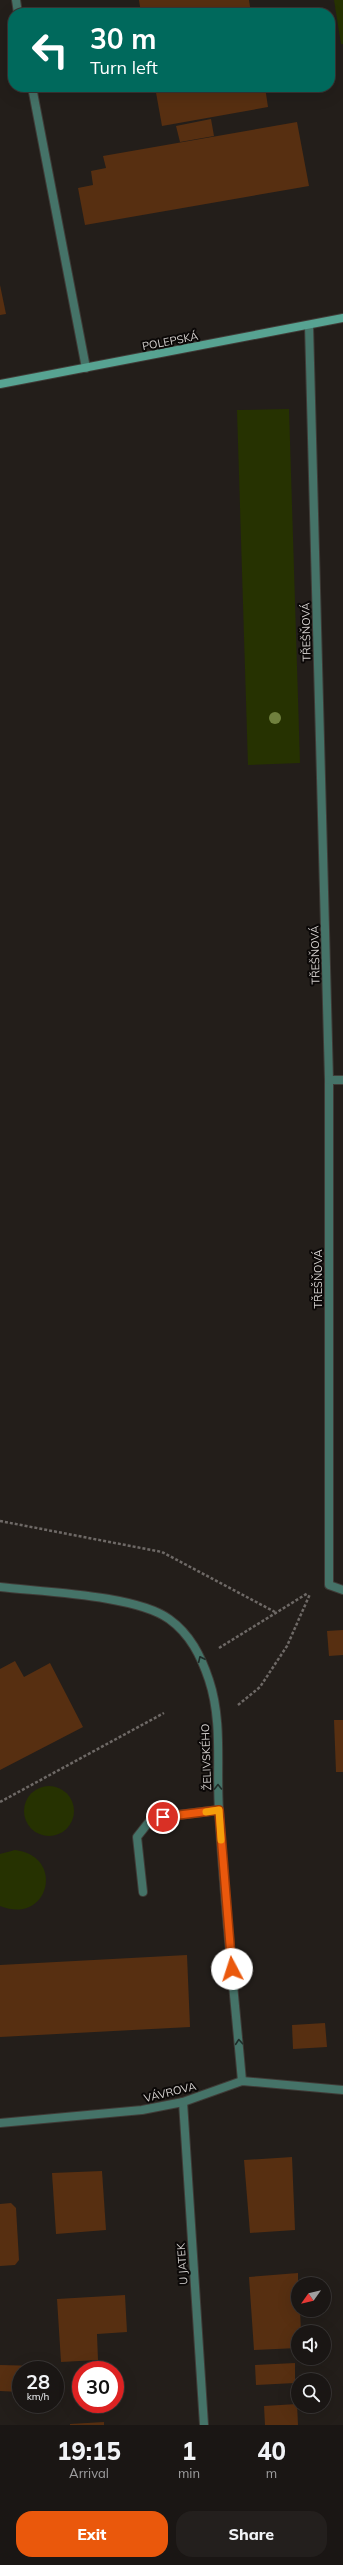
<!DOCTYPE html>
<html lang="en">
<head>
<meta charset="utf-8">
<style>
  :root { --surface:#1a1614; --page:#231f1d; --text:#f1f3f6; --muted:#9f9fa0; --line:#383534; --accent:#ea580c }
  body { margin:0; font-family:Mulish,sans-serif; background:var(--page); color:var(--text); height:100vh; display:flex; flex-direction:column; font-size:15px; white-space:nowrap }
  * { box-sizing:border-box; margin:0 }
  p { font-size:13px; color:var(--muted) }
  .icon { flex:none; width:22px; height:22px; fill:none; stroke:currentColor; stroke-width:2; stroke-linecap:round; stroke-linejoin:round }
  .map { position:relative; height:2425px; overflow:hidden }
  .sheet { display:flex; flex-direction:column; background:var(--surface); flex:1 }
  .sheet>* { flex:none }
  .guide { position:absolute; left:8px; top:8px; width:327px; height:84px; border-radius:16px; box-shadow:0 4px 16px #0002,0 0 0 1px var(--line); background:#00695c; color:#fff; overflow:hidden }
  .needle { width:26px; rotate:236deg }
  .fabs { position:absolute; left:291px; top:2277px; display:grid; gap:8px }
  .fabs a { display:grid; place-items:center; width:40px; height:40px; border-radius:50%; background:var(--surface); box-shadow:0 4px 16px #0002,0 0 0 1px var(--line); font-size:20px }
  .speed { position:absolute; left:12px; top:2361px; display:flex; gap:8px; font-size:20px; font-weight:700; text-align:center }
  .speed>* { display:grid; place-content:center; width:52px; height:52px; border-radius:50%; background:var(--surface); box-shadow:0 4px 16px #0002,0 0 0 1px var(--line); line-height:1 }
  .speed small { font-size:10px; font-weight:400 }
  .speed .limit { border:6px solid #d22; background:#fff; color:#111 }
  .pin { position:absolute; display:grid; place-items:center; width:34px; height:34px; color:#fff; margin:-17px; border:2px solid #fff; border-radius:50%; box-shadow:0 1px 4px #0007 }
  .me { position:absolute; width:44px; margin:-22px; rotate:355deg; stroke-linejoin:round; filter:drop-shadow(0 0 3px #0008) }
  .turn { display:flex; align-items:center; gap:14px; height:84px; padding:0 16px; font-size:18px }
  .turn .icon { width:52px; height:52px; stroke-width:2.5 }
  .turn b { display:block; font-size:28px; line-height:34px }
  .eta { display:flex; justify-content:space-evenly; align-items:center; height:68px; text-align:center }
  .eta b { font-size:24px; font-weight:800; line-height:28px }
  .primary-button { display:flex; gap:8px; margin-top:auto; padding:8px 16px }
  .primary-button a { flex:1; height:46px; border-radius:16px; background:var(--accent); color:#fff; font-size:16px; font-weight:800; line-height:46px; text-align:center }
  .primary-button a+a { background:var(--page); color:var(--text) }
  .map>svg:first-child { display:block }
  .green { fill:#263201 }
  .building { fill:#572f11 }
  .lines { fill:none; stroke-linecap:round; stroke-linejoin:round }
  .service-casing { stroke:#3f3b37; stroke-width:10 }
  .minor-casing { stroke:#3f3b37; stroke-width:10 }
  .secondary-casing { stroke:#3f3b37; stroke-width:10 }
  .path { stroke:#6e6966; stroke-width:2.5; stroke-dasharray:3 2; stroke-linecap:butt }
  .service { stroke:#457368; stroke-width:8 }
  .minor { stroke:#457368; stroke-width:8 }
  .secondary { stroke:#57a392; stroke-width:8 }
  .tree { fill:#70803e }
  .oneway { stroke:#1f2d29 }
  .route-casing { stroke:#983908; stroke-width:10 }
  .route { stroke:#ea580c; stroke-width:7 }
  .slow { stroke:#f59e0b; stroke-width:7 }
  .labels { text-anchor:middle; stroke-width:4; stroke-linejoin:round; paint-order:stroke }
  .street-label { font-size:11px; fill:#d5d1cf; stroke:#0b0807 }
</style>
</head>
<body>
<div class="map">
<svg width="343" height="2425" viewBox="0 0 343 2425">
  <rect width="100%" height="100%" fill="#231e1a"/>
  <g class="green">
    <polygon points="334,0 343,0 343,44 341,44"/>
    <polygon points="289,409 300,763 248,765 237,410"/>
    <circle cx="49" cy="1811" r="25"/>
    <path d="M15 1850C66 1856 49 1926 0 1906V1854Z"/>
  </g>
  <g class="building">
    <polygon points="139,0 249,0 251,13 141,13"/>
    <polygon points="155,87 265,87 268,107 162,126"/>
    <polygon points="211,119 214,136 180,142 176,126"/>
    <polygon points="297,122 309,186 85,225 78,188 93,185 91,171 106,168 103,156"/>
    <polygon points="0,285 6,314 0,315"/>
    <polygon points="343,1630 343,1655 329,1656 327,1631"/>
    <polygon points="15,1661 24,1677 50,1663 83,1727 0,1770 0,1669"/>
    <polygon points="334,1720 343,1720 343,1772 336,1772"/>
    <polygon points="187,1955 190,2027 0,2037 0,1965"/>
    <polygon points="325,2023 327,2047 293,2049 292,2025"/>
    <polygon points="292,2157 295,2230 250,2233 244,2160"/>
    <polygon points="102,2171 106,2230 56,2234 52,2173"/>
    <polygon points="11,2203 16,2208 19,2260 15,2265 0,2266 0,2204"/>
    <polygon points="298,2273 298,2310 300,2310 301,2332 298,2332 298,2348 254,2350 249,2277"/>
    <polygon points="125,2295 127,2332 97,2334 98,2360 61,2362 57,2299"/>
    <polygon points="295,2363 295,2383 256,2385 255,2365"/>
    <polygon points="0,2365 39,2366 39,2370 21,2370 21,2392 0,2391"/>
    <polygon points="297,2404 298,2425 265,2425 264,2406"/>
    <polygon points="104,2422 104,2425 70,2425 70,2424"/>
  </g>
  <g class="lines">
    <defs>
      <g id="service">
        <polyline points="16,0 18,13"/>
        <polyline points="32,87 86,368"/>
      </g>
      <g id="minor">
        <polyline points="309,325 329,1080 329,1585 343,1590"/>
        <polyline points="329,1080 343,1080"/>
        <path d="M0 1587C43 1592 136 1595 169 1619 190 1634 201 1656 209 1680 223 1722 216 1768 219 1810 224 1901 234 1991 242 2081"/>
        <polyline points="143,1892 137,1837 152,1818 219,1810"/>
        <polyline points="183,2102 204,2425"/>
        <polyline points="0,2123 142,2110 183,2102 242,2081 343,2090"/>
      </g>
      <polyline id="secondary" points="0,384 343,318"/>
    </defs>
    <use href="#service" class="service-casing"/>
    <use href="#minor" class="minor-casing"/>
    <use href="#secondary" class="secondary-casing"/>
    <g class="path">
      <polyline points="0,1521 162,1552 275,1612"/>
      <polyline points="219,1648 308,1593"/>
      <polyline points="238,1705 260,1687 287,1646 310,1594"/>
      <polyline points="0,1802 164,1713"/>
    </g>
    <use href="#service" class="service"/>
    <use href="#minor" class="minor"/>
    <use href="#secondary" class="secondary"/>
  </g>
  <circle class="tree" cx="275" cy="718" r="6"/>
  <defs><path id="oneway-chevron" d="M-2-3.5L2.5 0L-2 3.5" fill="none" stroke-width="1.6" stroke-linecap="round" stroke-linejoin="round"/></defs>
  <g class="oneway">
    <use href="#oneway-chevron" transform="translate(201 1659) rotate(-115)"/>
    <use href="#oneway-chevron" transform="translate(218 1787) rotate(-91)"/>
    <use href="#oneway-chevron" transform="translate(239 2042) rotate(-95)"/>
  </g>
  <g class="lines">
    <defs>
      <polyline id="route" points="163,1817 219,1810 232,1969"/>
    </defs>
    <use href="#route" class="route-casing"/>
    <use href="#route" class="route"/>
    <polyline class="slow" points="206,1812 219,1810 221,1840"/>
  </g>
  <g class="labels">
    <g class="street-label">
      <text transform="translate(170 341) rotate(-11)" y="4">POLEPSKÁ</text>
      <text transform="translate(306 632) rotate(-91)" y="4">TŘEŠŇOVÁ</text>
      <text transform="translate(315 955) rotate(-91)" y="4">TŘEŠŇOVÁ</text>
      <text transform="translate(318 1279) rotate(-90)" y="4">TŘEŠŇOVÁ</text>
      <text transform="translate(206 1757) rotate(-92)" y="4">ŽELIVSKÉHO</text>
      <text transform="translate(170 2092) rotate(-14)" y="4">VÁVROVA</text>
      <text transform="translate(182 2264) rotate(-94)" y="4">U JATEK</text>
    </g>
  </g>
</svg>
<div class="fabs">
<a><svg class="needle" viewBox="-14 -14 28 28"><path d="M0-13l5 13h-10z" fill="#e53935"/><path d="M0 13l5-13h-10z" fill="#9f9fa0"/></svg></a>
<a><svg class="icon" aria-label="sound" viewBox="0 0 24 24"><path d="M4 9h4l5-4v14l-5-4H4zM17 9q2 3 0 6"/></svg></a>
<a><svg class="icon" aria-label="search" viewBox="0 0 24 24"><circle cx="10" cy="10" r="6"/><path d="M15 15l6 6"/></svg></a>
</div>
<div class="speed"><div>28<small>km/h</small></div><div class="limit">30</div></div>
<div class="pin" style="left:163px;top:1817px;background:#d93025"><svg class="icon" aria-label="arrive" viewBox="0 0 24 24"><path d="M6 21V4h12l-3 4 3 4H6"/></svg></div>
<svg class="me" style="left:232px;top:1969px" viewBox="-20 -20 40 40"><circle r="19" fill="#fff"/><path d="M0-13L10 11 0 6-10 11z" fill="#ea580c"/></svg>
<div class="guide">
<div class="turn"><svg class="icon" aria-label="left" viewBox="0 0 24 24"><path d="M17 20v-9H6M10 6l-5 5 5 5"/></svg><div><b>30 m</b>Turn left</div></div>
</div>
</div>
<section class="sheet">
<div class="eta">
<div><b>19:15</b><p>Arrival</p></div>
<div><b>1</b><p>min</p></div>
<div><b>40</b><p>m</p></div>
</div>
<div class="primary-button"><a>Exit</a><a>Share</a></div>
</section>
</body>
</html>
